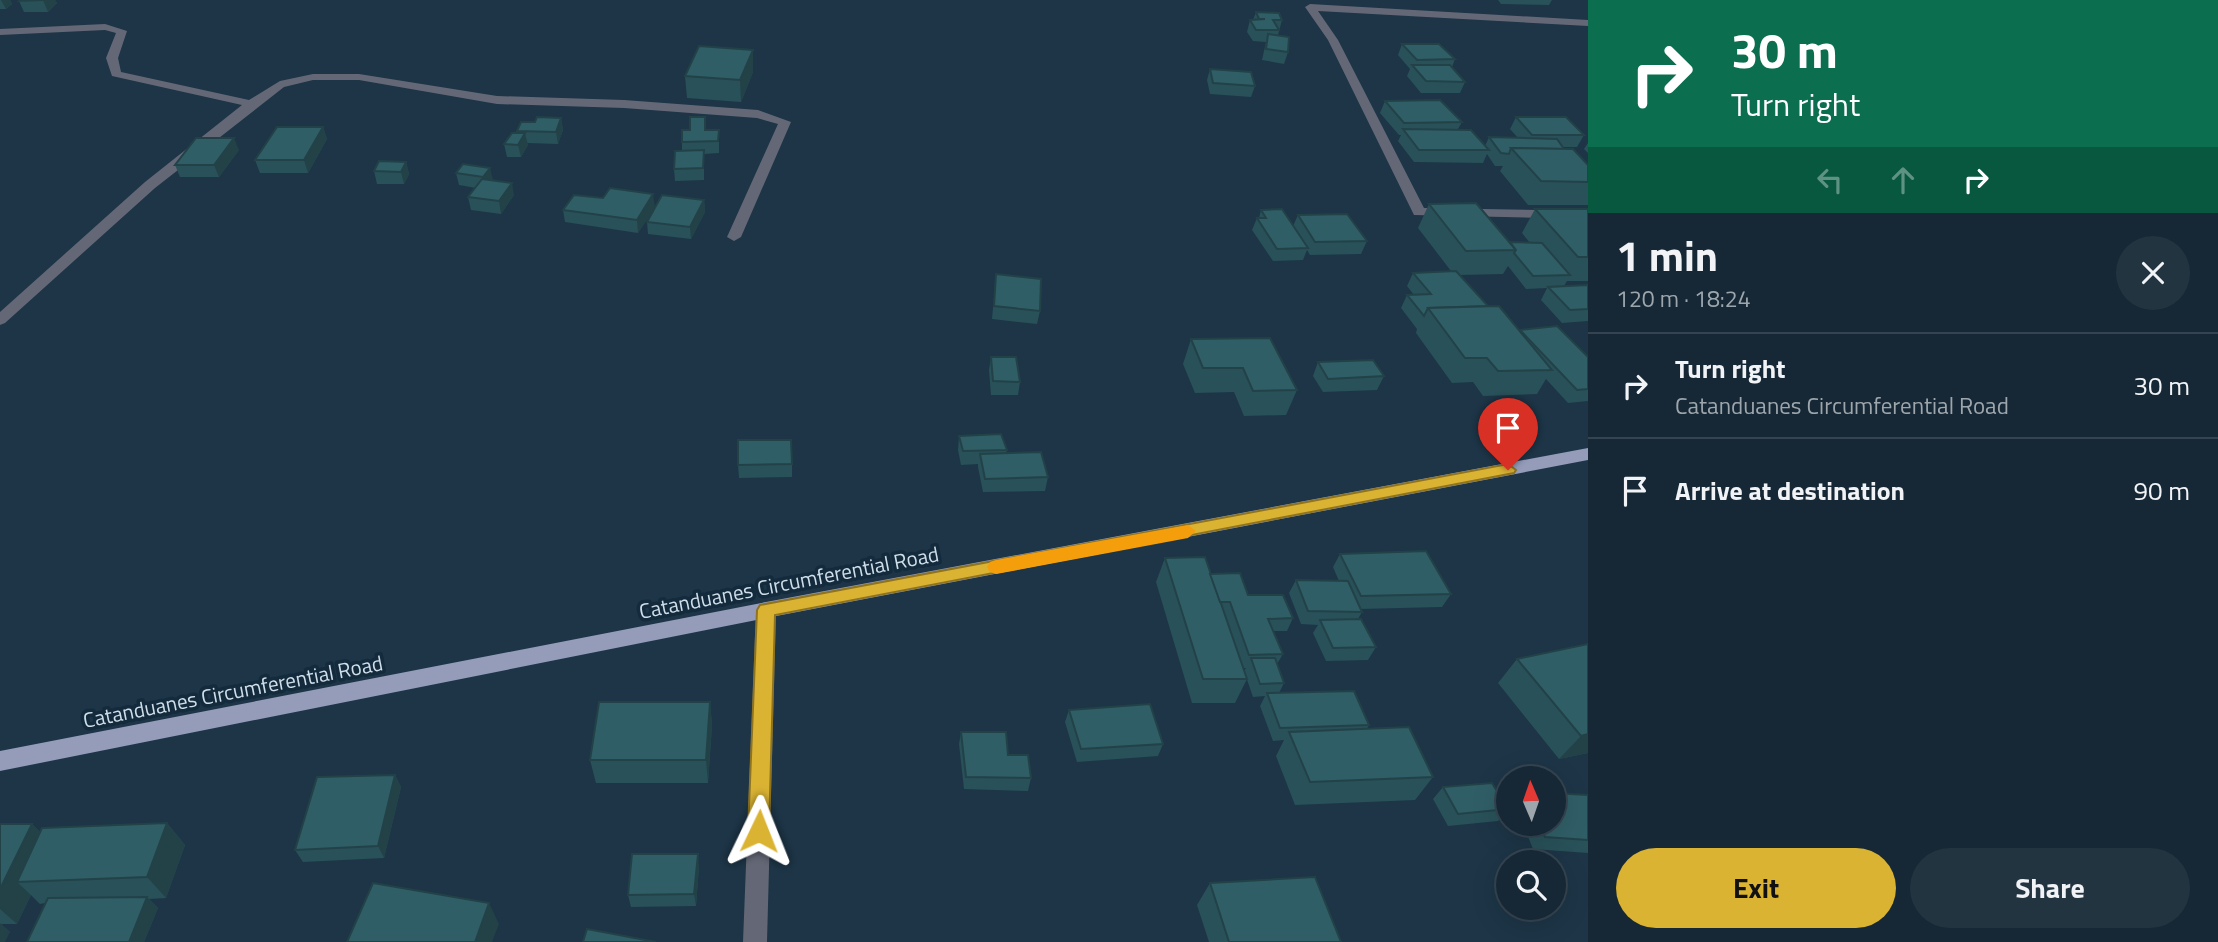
<!DOCTYPE html>
<html lang="en">
<head>
<meta charset="utf-8">
<style>
  :root { --surface:#162835; --page:#233441; --text:#f1f3f6; --muted:#9ea6ad; --line:#354450; --accent:#dab333 }
  body { margin:0; font-family:"Titillium Web",sans-serif; background:var(--page); color:var(--text); height:100vh; display:flex; flex-direction:column; font-size:26px; white-space:nowrap }
  * { box-sizing:border-box; margin:0 }
  p { font-size:23px; color:var(--muted) }
  .icon { flex:none; width:38px; height:38px; fill:none; stroke:currentColor; stroke-width:2; stroke-linecap:round; stroke-linejoin:round }
  .map { position:relative; flex:1; overflow:hidden }
  .details { display:flex; flex-direction:column; background:var(--surface); width:630px }
  .details>* { flex:none }
  .hud { background:#0b6e4f; color:#fff; overflow:hidden }
  .needle { width:46px; rotate:358deg }
  .fabs { position:absolute; left:1496px; top:766px; display:grid; gap:14px }
  .fabs a { display:grid; place-items:center; width:70px; height:70px; border-radius:50%; background:var(--surface); box-shadow:0 7px 28px #0002,0 0 0 2px var(--line); font-size:35px }
  .pin { position:absolute; display:grid; place-items:center; width:60px; height:60px; color:#fff; margin:-72px -30px; border-radius:50% 50% 50% 0; rotate:-45deg; box-shadow:0 0 7px #0007 }
  .pin .icon { rotate:45deg }
  .me { position:absolute; width:77px; margin:-38px; rotate:2deg; stroke-linejoin:round; filter:drop-shadow(0 0 5px #0008) }
  .turn { display:flex; align-items:center; gap:24px; height:147px; padding:0 28px; font-size:32px }
  .turn .icon { width:91px; height:91px; stroke-width:2.5 }
  .turn b { display:block; font-size:49px; line-height:60px }
  .lanes { display:flex; align-items:center; height:66px; padding:0 28px; background:#0003; justify-content:center; gap:35px; direction:ltr }
  .lanes .off { opacity:.35 }
  .round { display:grid; place-items:center; flex:none; width:74px; height:74px; border-radius:37px; background:var(--page) }
  .head { display:flex; align-items:center; justify-content:space-between; height:119px; padding:0 28px }
  h1 { font-size:42px; font-weight:700; line-height:52px }
  .action { display:flex; gap:14px; margin-top:auto; padding:14px 28px }
  .action a { flex:1; height:80px; border-radius:42px; background:var(--accent); color:#111; font-size:28px; font-weight:700; line-height:80px; text-align:center }
  .action a+a { background:var(--page); color:var(--text) }
  ul { padding:0; list-style:none }
  li { display:flex; align-items:center; gap:21px; height:105px; padding:0 28px; border-top:2px solid var(--line) }
  li div { flex:1 }
  li b { display:block; font-size:26px }
  li em { font-style:normal }
  main { display:flex; flex:1; min-height:0 }
  .map>svg:first-child { display:block }
  .lines { fill:none; stroke-linecap:round; stroke-linejoin:round }
  .street { fill:#646876; fill-rule:evenodd }
  .primary { fill:#949cba; fill-rule:evenodd }
  .wall { fill:#295159 }
  .shaded-wall { fill:#224248 }
  .building { fill:#305e67; stroke:#224248; stroke-width:2 }
  .route { fill:#dab333; stroke:#8e7421; stroke-width:2 }
  .slow { fill:#f59e0b }
  .labels { text-anchor:middle; stroke-width:7; stroke-linejoin:round; paint-order:stroke }
  .street-label { font-size:21px; fill:#cfdee9; stroke:#132b3c }
</style>
</head>
<body>
<main>
<div class="map">
<svg width="1588" height="942" viewBox="0 0 1588 942">
  <rect width="100%" height="100%" fill="#1d3547"/>
  <g class="lines">
    <g class="street">
      <polygon points="1310,4 1588,20 1588,26 1318,11 1338,40 1424,208 1588,211 1588,219 1414,215 1328,40 1305,7"/>
      <polygon points="105,24 127,31 118,58 121,72 249,100 280,81 313,74 359,74 497,96 624,100 758,110 791,122 741,237 734,241 727,237 778,124 757,118 624,108 497,104 359,80 313,80 284,87 155,188 5,323 0,325 0,312 145,182 242,105 112,76 106,58 116,33 105,30 0,35 0,29"/>
      <polygon points="766,602 773,604 776,610 767,942 743,942 756,610 759,604"/>
    </g>
    <polygon class="primary" points="1588,448 1588,460 766,618 0,771 0,751 766,602"/>
  </g>
  <g class="wall">
    <polygon points="0,0 10,0 12,4 6,9 0,9"/>
    <polygon points="55,0 57,3 48,12 24,12 19,1"/>
    <polygon points="1498,0 1552,0 1549,5 1501,4"/>
    <polygon points="1256,12 1282,20 1278,35 1288,52 1284,64 1262,60 1266,42 1253,41 1247,32 1250,20 1253,20"/>
    <polygon points="1402,44 1455,59 1452,67 1465,82 1460,93 1421,93 1407,76 1410,69 1398,55"/>
    <polygon points="753,50 753,72 741,102 687,98 685,76"/>
    <polygon points="1210,69 1255,86 1251,97 1210,94 1207,80"/>
    <polygon points="1385,101 1462,122 1458,129 1485,146 1489,137 1518,138 1510,129 1516,117 1584,135 1577,147 1563,147 1588,165 1588,205 1528,205 1500,171 1503,166 1495,166 1487,154 1483,163 1414,162 1398,141 1401,135 1399,135 1380,113"/>
    <polygon points="561,118 563,130 558,144 527,143 528,145 521,157 507,157 504,144 518,133 517,131 535,122"/>
    <polygon points="323,127 327,139 308,173 260,173 255,160"/>
    <polygon points="706,130 719,130 719,153 704,154 704,180 675,181 674,169 682,151 682,142"/>
    <polygon points="1588,143 1588,153 1584,149"/>
    <polygon points="239,150 219,177 180,177 175,165"/>
    <polygon points="406,162 409,174 404,184 377,184 374,171"/>
    <polygon points="463,164 493,180 514,195 501,214 471,210 468,197 476,188 459,185 456,173"/>
    <polygon points="704,200 705,212 691,239 648,234 647,222"/>
    <polygon points="1429,204 1510,242 1530,243 1522,233 1535,209 1588,209 1588,281 1567,281 1564,286 1588,285 1588,321 1562,323 1541,300 1547,288 1526,289 1508,266 1503,274 1460,275 1488,306 1519,330 1588,357 1588,401 1568,403 1546,379 1537,394 1483,396 1473,382 1452,383 1416,333 1417,329 1401,308 1407,295 1414,295 1407,286 1413,273 1451,271 1418,228"/>
    <polygon points="655,207 638,233 565,222 563,210"/>
    <polygon points="1261,210 1293,226 1298,215 1367,241 1361,254 1310,255 1307,250 1303,260 1273,261 1252,230 1257,218 1259,218"/>
    <polygon points="996,274 1040,311 1037,324 992,319"/>
    <polygon points="1191,339 1297,390 1286,415 1244,416 1234,392 1195,393 1183,364"/>
    <polygon points="991,357 1020,382 1018,395 991,395 989,370"/>
    <polygon points="1318,362 1384,376 1377,390 1323,392 1313,376"/>
    <polygon points="959,436 1007,450 1006,453 1048,477 1045,491 983,492 978,467 978,464 961,465 958,450"/>
    <polygon points="792,464 792,477 739,478 738,465"/>
    <polygon points="1340,554 1451,594 1442,607 1360,609 1362,612 1358,619 1376,647 1368,660 1326,661 1313,633 1318,625 1301,624 1289,593 1296,580 1339,581 1333,567"/>
    <polygon points="1165,558 1210,574 1293,618 1287,631 1273,631 1283,654 1277,664 1284,683 1279,693 1369,725 1367,729 1433,777 1415,800 1295,805 1276,756 1284,740 1273,741 1260,706 1265,696 1253,697 1244,671 1246,668 1243,668 1247,679 1235,703 1192,703 1156,582"/>
    <polygon points="1588,644 1588,753 1559,759 1498,683 1517,659"/>
    <polygon points="710,702 712,725 708,783 596,783 590,760"/>
    <polygon points="1069,710 1163,744 1158,756 1077,762 1065,722"/>
    <polygon points="961,732 1008,755 1031,778 1028,791 964,789 959,744"/>
    <polygon points="395,775 401,787 384,858 303,862 295,850"/>
    <polygon points="1443,787 1508,809 1498,821 1448,826 1433,799"/>
    <polygon points="1588,795 1588,853 1533,849 1523,824 1554,824"/>
    <polygon points="167,823 185,845 166,898 149,899 158,908 144,942 27,942 45,903 40,904 31,895 17,924 1,924 10,932 0,942 0,824 32,824 40,832"/>
    <polygon points="699,866 696,906 631,907 628,895"/>
    <polygon points="1210,883 1341,942 1209,942 1197,905"/>
  </g>
  <g class="shaded-wall">
    <polygon points="1,0 10,0 12,4 6,9"/>
    <polygon points="43,0 55,0 57,3 48,12"/>
    <polygon points="753,50 753,72 741,102 740,80"/>
    <polygon points="561,118 563,130 558,144 556,132"/>
    <polygon points="323,127 327,139 308,173 304,160"/>
    <polygon points="525,133 528,145 521,157 518,145"/>
    <polygon points="234,138 239,150 219,177 214,165"/>
    <polygon points="406,162 409,174 404,184 401,172"/>
    <polygon points="490,168 493,180 485,189 483,177"/>
    <polygon points="512,183 514,195 501,214 499,201"/>
    <polygon points="653,194 655,207 638,233 637,220"/>
    <polygon points="704,200 705,212 691,239 690,227"/>
    <polygon points="710,702 712,725 708,783 706,760"/>
    <polygon points="1588,734 1588,753 1559,759 1581,736"/>
    <polygon points="395,775 401,787 384,858 378,846"/>
    <polygon points="167,823 185,845 166,898 147,877"/>
    <polygon points="32,824 54,846 17,882 31,895 17,924 0,909 0,889"/>
    <polygon points="698,854 699,866 696,906 694,894"/>
    <polygon points="147,897 158,908 144,942 129,942"/>
    <polygon points="489,903 499,924 492,942 475,942"/>
    <polygon points="0,923 10,932 5,942 0,942"/>
  </g>
  <g class="building">
    <polygon points="20,0 43,0 19,1"/>
    <polygon points="1256,12 1279,13 1282,20 1273,20 1279,30 1256,30 1250,20 1265,19 1259,19"/>
    <polygon points="1268,34 1289,37 1288,52 1266,49"/>
    <polygon points="1402,44 1439,44 1455,59 1417,60"/>
    <polygon points="699,46 753,50 740,80 685,76"/>
    <polygon points="1412,65 1450,65 1465,82 1426,81"/>
    <polygon points="1210,69 1251,72 1255,86 1213,83"/>
    <polygon points="1440,100 1462,122 1404,123 1385,101"/>
    <polygon points="537,117 561,118 556,132 517,131 521,122 535,122"/>
    <polygon points="690,117 705,117 705,130 719,130 718,141 682,142 682,130 690,130"/>
    <polygon points="1516,117 1566,117 1584,135 1532,135"/>
    <polygon points="277,127 323,127 304,160 255,160"/>
    <polygon points="1403,129 1471,130 1489,150 1419,150"/>
    <polygon points="512,133 525,133 518,145 504,144"/>
    <polygon points="1489,137 1557,139 1564,149 1511,148 1509,154 1501,153"/>
    <polygon points="196,138 234,138 214,165 175,165"/>
    <polygon points="1511,148 1573,149 1588,165 1588,182 1541,181"/>
    <polygon points="704,150 703,168 674,169 675,151"/>
    <polygon points="379,161 406,162 401,172 374,171"/>
    <polygon points="463,164 490,168 483,177 456,173"/>
    <polygon points="482,179 512,183 499,201 468,197"/>
    <polygon points="610,188 653,194 637,220 563,210 574,195 603,198"/>
    <polygon points="662,195 704,200 690,227 647,222"/>
    <polygon points="1476,203 1516,250 1466,251 1429,204"/>
    <polygon points="1282,209 1308,248 1277,249 1257,218 1266,218 1261,210"/>
    <polygon points="1535,209 1588,209 1588,257 1578,257"/>
    <polygon points="1347,214 1367,241 1315,242 1298,215"/>
    <polygon points="1510,242 1542,243 1570,275 1533,276 1514,253 1516,250"/>
    <polygon points="1456,271 1488,306 1428,308 1424,316 1407,295 1431,294 1413,273"/>
    <polygon points="996,274 1041,279 1040,311 994,306"/>
    <polygon points="1588,285 1588,309 1570,310 1548,287"/>
    <polygon points="1499,306 1552,370 1498,371 1487,358 1465,358 1428,308"/>
    <polygon points="1557,326 1588,357 1588,389 1577,390 1520,330"/>
    <polygon points="1270,338 1297,390 1253,391 1243,368 1203,368 1191,339"/>
    <polygon points="991,357 1016,357 1020,382 993,381"/>
    <polygon points="1373,360 1384,376 1328,379 1318,362"/>
    <polygon points="1001,434 1007,450 963,451 959,436"/>
    <polygon points="738,440 791,440 792,464 738,465"/>
    <polygon points="1041,452 1048,477 985,479 980,454"/>
    <polygon points="1426,551 1451,594 1361,596 1340,554"/>
    <polygon points="1205,557 1247,679 1203,679 1165,558"/>
    <polygon points="1240,573 1248,595 1283,595 1293,618 1268,619 1283,654 1249,655 1230,602 1220,602 1210,574"/>
    <polygon points="1296,580 1348,581 1362,612 1308,611"/>
    <polygon points="1361,619 1376,647 1333,648 1320,620"/>
    <polygon points="1588,644 1588,734 1581,736 1517,659"/>
    <polygon points="1251,658 1275,658 1284,683 1260,684"/>
    <polygon points="1354,691 1369,725 1280,728 1267,693"/>
    <polygon points="599,702 710,702 706,760 590,760"/>
    <polygon points="1150,704 1163,744 1081,749 1069,710"/>
    <polygon points="1409,727 1433,777 1310,782 1289,732"/>
    <polygon points="961,732 1006,732 1008,755 1028,755 1031,778 966,777"/>
    <polygon points="395,775 378,846 295,850 317,777"/>
    <polygon points="1492,783 1508,809 1458,814 1443,787"/>
    <polygon points="1554,793 1588,795 1588,840 1545,837 1540,824 1554,824"/>
    <polygon points="167,823 147,877 17,882 42,828"/>
    <polygon points="0,824 32,824 0,889"/>
    <polygon points="632,854 698,854 694,894 628,895"/>
    <polygon points="1315,877 1341,942 1229,942 1210,883"/>
    <polygon points="373,883 489,903 475,942 347,942"/>
    <polygon points="147,897 129,942 27,942 48,898"/>
    <polygon points="587,929 656,942 583,942"/>
  </g>
  <polygon class="route" points="1508,464 1516,470 1514,473 775,615 769,831 766,838 759,841 751,838 748,831 757,610 760,605"/>
  <polygon class="slow" points="1188,525 1196,531 1188,538 996,574 990,572 987,567 990,562 996,560"/>
  <g class="labels">
    <g class="street-label">
      <text transform="translate(789 583) rotate(-11)" y="7">Catanduanes Circumferential Road</text>
      <text transform="translate(233 692) rotate(-11)" y="7">Catanduanes Circumferential Road</text>
    </g>
  </g>
</svg>
<div class="fabs">
<a><svg class="needle" viewBox="-14 -14 28 28"><path d="M0-13l5 13h-10z" fill="#e53935"/><path d="M0 13l5-13h-10z" fill="#9ea6ad"/></svg></a>
<a><svg class="icon" aria-label="search" viewBox="0 0 24 24"><circle cx="10" cy="10" r="6"/><path d="M15 15l6 6"/></svg></a>
</div>
<div class="pin" style="left:1508px;top:470px;background:#d93025"><svg class="icon" aria-label="arrive" viewBox="0 0 24 24"><path d="M6 21V4h12l-3 4 3 4H6"/></svg></div>
<svg class="me" style="left:759px;top:831px" viewBox="-20 -20 40 40"><path d="M0-17L14 15 0 8-14 15z" fill="#dab333" stroke="#fff" stroke-width="4"/></svg>
</div>
<section class="details">
<div class="hud">
<div class="turn"><svg class="icon" aria-label="right" viewBox="0 0 24 24"><path d="M7 20v-9h11M14 6l5 5-5 5"/></svg><div><b>30 m</b>Turn right</div></div>
<div class="lanes"><svg class="icon off" aria-label="left" viewBox="0 0 24 24"><path d="M17 20v-9H6M10 6l-5 5 5 5"/></svg><svg class="icon off" aria-label="ahead" viewBox="0 0 24 24"><path d="M12 20V5M6 11l6-6 6 6"/></svg><svg class="icon" aria-label="right" viewBox="0 0 24 24"><path d="M7 20v-9h11M14 6l5 5-5 5"/></svg></div>
</div>
<div class="head"><div><h1>1 min</h1><p>120 m · 18:24</p></div><a class="round"><svg class="icon" aria-label="close" viewBox="0 0 24 24"><path d="M6 6l12 12M18 6L6 18"/></svg></a></div>
<ul>
<li><svg class="icon" aria-label="right" viewBox="0 0 24 24"><path d="M7 20v-9h11M14 6l5 5-5 5"/></svg><div><b>Turn right</b><p>Catanduanes Circumferential Road</p></div><em>30 m</em></li>
<li><svg class="icon" aria-label="arrive" viewBox="0 0 24 24"><path d="M6 21V4h12l-3 4 3 4H6"/></svg><div><b>Arrive at destination</b></div><em>90 m</em></li>
</ul>
<div class="action"><a>Exit</a><a>Share</a></div>
</section>
</main>
</body>
</html>
